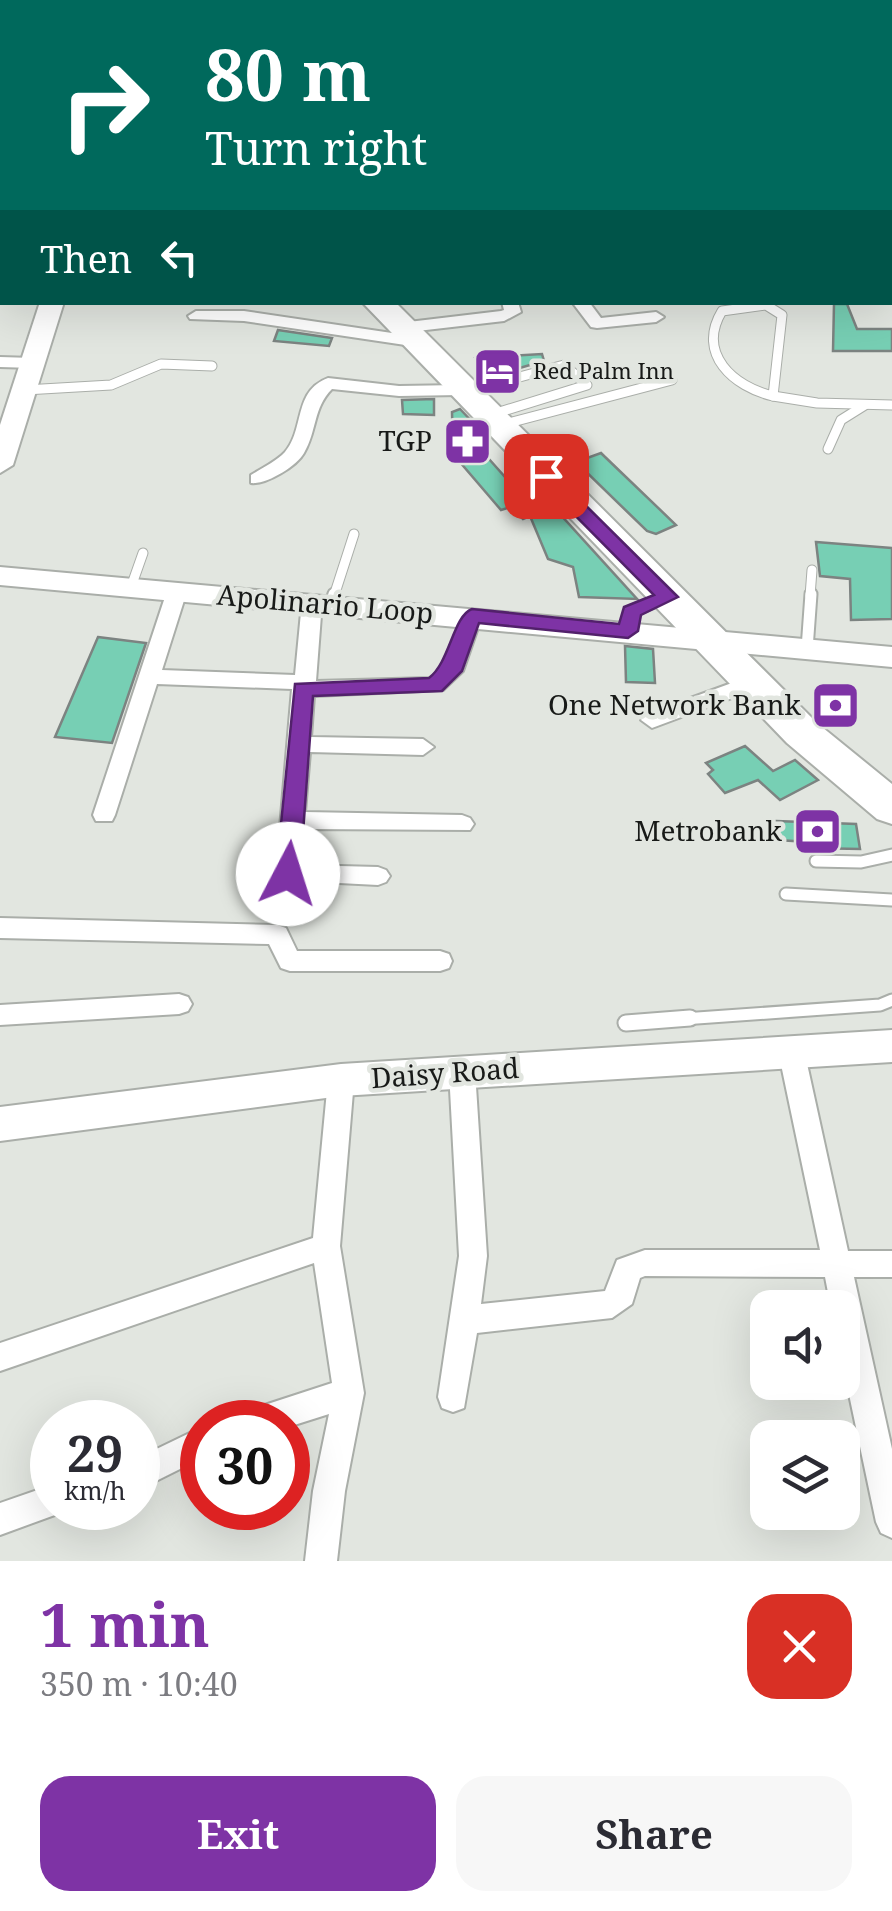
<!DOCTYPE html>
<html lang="en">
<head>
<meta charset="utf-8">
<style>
  :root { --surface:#fff; --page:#f7f7f7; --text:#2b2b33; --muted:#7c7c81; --accent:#7e33a5 }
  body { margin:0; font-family:"Noto Serif",serif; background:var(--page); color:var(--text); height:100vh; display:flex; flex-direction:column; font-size:38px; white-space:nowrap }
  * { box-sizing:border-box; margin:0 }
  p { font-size:32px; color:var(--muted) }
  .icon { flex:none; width:55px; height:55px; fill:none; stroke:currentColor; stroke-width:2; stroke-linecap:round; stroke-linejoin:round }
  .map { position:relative; height:1561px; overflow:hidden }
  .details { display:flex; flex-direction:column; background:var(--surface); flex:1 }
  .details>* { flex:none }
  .guide { position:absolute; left:0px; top:0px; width:892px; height:305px; box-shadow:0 10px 40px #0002; background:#00695c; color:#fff; overflow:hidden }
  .buttons { position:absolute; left:750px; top:1290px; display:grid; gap:20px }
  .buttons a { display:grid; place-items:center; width:110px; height:110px; border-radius:20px; background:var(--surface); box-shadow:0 10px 40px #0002; font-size:50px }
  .speed { position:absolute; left:30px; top:1400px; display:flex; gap:20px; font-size:50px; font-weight:700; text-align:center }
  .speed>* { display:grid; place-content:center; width:130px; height:130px; border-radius:50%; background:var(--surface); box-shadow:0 10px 40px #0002; line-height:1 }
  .speed small { font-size:25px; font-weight:400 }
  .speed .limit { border:15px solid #d22; background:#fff; color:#111 }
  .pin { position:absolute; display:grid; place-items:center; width:85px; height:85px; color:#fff; margin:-42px; border-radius:20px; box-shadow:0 5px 15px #0006 }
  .me { position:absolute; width:110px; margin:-55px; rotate:5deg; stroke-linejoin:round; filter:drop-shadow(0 0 8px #0008) }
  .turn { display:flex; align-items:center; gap:35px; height:210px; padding:0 40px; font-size:45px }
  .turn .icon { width:130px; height:130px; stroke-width:2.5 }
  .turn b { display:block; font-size:70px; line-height:85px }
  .then { display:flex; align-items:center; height:95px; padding:0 40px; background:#0003; gap:20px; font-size:38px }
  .round { display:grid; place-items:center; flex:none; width:105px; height:105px; border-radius:30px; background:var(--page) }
  .summary { display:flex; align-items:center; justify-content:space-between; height:170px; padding:0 40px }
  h1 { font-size:60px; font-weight:700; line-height:75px; color:var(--accent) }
  .button { display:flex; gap:20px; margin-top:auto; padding:20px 40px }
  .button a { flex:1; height:115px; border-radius:30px; background:var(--accent); color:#fff; font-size:40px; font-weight:700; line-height:115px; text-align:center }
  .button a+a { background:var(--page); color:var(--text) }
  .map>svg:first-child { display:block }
  .building { fill:#77cfb4; stroke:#7c8381; stroke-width:2.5 }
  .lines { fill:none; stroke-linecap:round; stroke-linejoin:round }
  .lane-far3-casing { stroke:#aaaea9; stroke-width:10 }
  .lane-far2-casing { stroke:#aaaea9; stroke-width:11 }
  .lane-far1-casing { stroke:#aaaea9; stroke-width:15 }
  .lane-casing { stroke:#aaaea9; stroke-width:19 }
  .street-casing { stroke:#aaaea9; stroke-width:4 }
  .secondary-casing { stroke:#aaaea9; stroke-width:4 }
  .highway-casing { stroke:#aaaea9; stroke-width:4 }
  .lane-far3 { stroke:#fff; stroke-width:8 }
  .lane-far2 { stroke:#fff; stroke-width:9 }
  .lane-far1 { stroke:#fff; stroke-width:11 }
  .lane { stroke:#fff; stroke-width:15 }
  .street { fill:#fff; fill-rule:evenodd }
  .secondary { fill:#fff; fill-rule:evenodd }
  .highway { fill:#fff; fill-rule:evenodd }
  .route { fill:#7e33a5; stroke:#52216b; stroke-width:2.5 }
  .labels { text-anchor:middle; stroke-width:9; stroke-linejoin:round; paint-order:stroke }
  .far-poi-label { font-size:22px; fill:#181a18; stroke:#e2e6e0; text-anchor:start }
  .poi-label { font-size:28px; fill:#181a18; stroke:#e2e6e0; text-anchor:end }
  .street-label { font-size:28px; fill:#181a18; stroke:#e2e6e0 }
</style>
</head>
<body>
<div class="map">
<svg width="892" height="1561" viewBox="0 0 892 1561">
  <rect width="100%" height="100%" fill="#e2e6e0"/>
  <g class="building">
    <polygon points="834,304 847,304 857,329 892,329 892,351 833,351"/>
    <polygon points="278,330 332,338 329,346 274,341"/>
    <polygon points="542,354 544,361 492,376 476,358"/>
    <polygon points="434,399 434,415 403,414 402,400"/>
    <polygon points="460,409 478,428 481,450 513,486 529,480 637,599 579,597 573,567 548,559 530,516 523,519 511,507 501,510 453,454 452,412"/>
    <polygon points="601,453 603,455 676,525 656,534 647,531 576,462"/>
    <polygon points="816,542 892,548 892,619 851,620 850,579 820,576"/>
    <polygon points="98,637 146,643 112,743 55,737"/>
    <polygon points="625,646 653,649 655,683 626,682"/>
    <polygon points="839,692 856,706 832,720 815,705"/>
    <polygon points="745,746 773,771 795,760 818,780 780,800 758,780 725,793 708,774 713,770 706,763"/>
    <polygon points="776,821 856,824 860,849 809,848 808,842 778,840"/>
  </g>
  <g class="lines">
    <defs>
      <polyline id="lane-far3" points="0,16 2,12"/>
      <g id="lane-far2">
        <path d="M766 305 782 315 773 396C734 387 696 354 722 311Z"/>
        <polyline points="25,390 111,385 161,364 212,366"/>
        <polyline points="468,391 564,365 587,385 490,415"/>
        <polyline points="773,396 817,403 892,405"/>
        <polyline points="501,425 672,380"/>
        <polyline points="828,449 841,420 865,405"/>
        <polyline points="131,587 143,553"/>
        <polyline points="334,596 354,534"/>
        <polyline points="810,596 812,570"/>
      </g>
      <g id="lane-far1">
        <polyline points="331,604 334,594"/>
        <polyline points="628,631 632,611 663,598"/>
        <polyline points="807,649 811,594"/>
        <polyline points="816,861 861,862 892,855"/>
        <polyline points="786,894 892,900"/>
        <polyline points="655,1021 880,1005 892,1000"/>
      </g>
      <polyline id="lane" points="626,1023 690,1018"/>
      <g id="street">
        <polygon points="280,0 292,0 292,1 281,2"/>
        <rect x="478" y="0" width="12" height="2"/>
        <polygon points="537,0 549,0 550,2 538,2"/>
        <rect x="890" y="9" width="2" height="8"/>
        <rect x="890" y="78" width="2" height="8"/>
        <polygon points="890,115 892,115 890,124"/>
        <rect x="0" y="123" width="2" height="8"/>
        <rect x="890" y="143" width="2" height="8"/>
        <rect x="890" y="186" width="2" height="8"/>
        <rect x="890" y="217" width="2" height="10"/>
        <polygon points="0,224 2,225 2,234 0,234"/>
        <polygon points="502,302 518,302 521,312 504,321 400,333 392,328 400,323 501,311 504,310"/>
        <polygon points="572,302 589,302 601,318 656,312 664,317 656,322 597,328 591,327"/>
        <polygon points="196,311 244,311 412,336 420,341 412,346 244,321 190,319 188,316"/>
        <polygon points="0,357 33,358 42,363 33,368 0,367"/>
        <path d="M328 378 399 386 460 385 469 390 460 395 399 396 332 389C313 408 317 431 304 453 297 466 266 485 251 483V475C262 468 277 461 285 452 305 429 293 391 328 378Z"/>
        <polygon points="177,585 187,591 162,670 295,675 302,602 312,595 322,602 316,681 430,678 443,667 465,611 479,611 482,616 463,671 443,690 314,696 311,737 423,739 434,747 423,755 310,752 305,812 462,815 470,818 474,824 470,830 304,829 301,865 378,867 386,870 390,876 386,882 378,885 280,880 276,874 292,689 157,684 115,815 112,821 96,821 93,815 167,591"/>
        <polygon points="751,676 759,678 762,683 759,688 652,728 641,720 644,715"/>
        <polygon points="0,918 277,925 286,928 297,951 440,951 449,954 452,961 449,968 440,971 290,971 281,968 269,944 0,938"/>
        <polygon points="179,994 188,997 192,1004 188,1011 179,1014 0,1025 0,1005"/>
        <polygon points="791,1039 800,1042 804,1050 848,1251 892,1251 892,1277 854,1277 892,1449 892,1538 881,1533 876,1522 842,1361 842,1308 831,1308 825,1277 645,1276 640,1278 632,1304 612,1318 477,1333 464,1408 453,1412 442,1408 438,1397 459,1256 449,1071 453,1063 462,1060 471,1063 475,1071 487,1256 481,1304 605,1291 617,1260 645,1250 820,1250 778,1050 782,1042"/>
        <polygon points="341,1069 350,1072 354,1080 340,1246 364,1393 345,1491 337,1561 305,1561 313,1491 329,1414 288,1427 288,1422 242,1422 246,1411 332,1383 314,1263 0,1371 0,1343 313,1238 328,1080 332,1072"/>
        <polygon points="202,1427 202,1458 138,1490 138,1458"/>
        <polygon points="52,1485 52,1508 65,1508 63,1512 0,1535 0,1503"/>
      </g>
      <g id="secondary">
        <polygon points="689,0 707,0 708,2 690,2"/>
        <polygon points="890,225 892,226 892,241 890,240"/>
        <polygon points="40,302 64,302 13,465 0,473 0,425"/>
        <polygon points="0,567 892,647 892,667 0,585"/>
        <polygon points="892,1030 892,1062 341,1096 0,1141 0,1107 341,1064"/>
      </g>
      <g id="highway">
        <rect x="0" y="23" width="2" height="14"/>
        <polygon points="362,302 395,302 817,723 892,784 892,824 877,819 787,743"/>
      </g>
    </defs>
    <use href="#lane-far3" class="lane-far3-casing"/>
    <use href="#lane-far2" class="lane-far2-casing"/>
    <use href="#lane-far1" class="lane-far1-casing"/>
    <use href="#lane" class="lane-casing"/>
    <use href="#street" class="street-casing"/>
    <use href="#secondary" class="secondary-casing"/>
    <use href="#highway" class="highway-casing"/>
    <use href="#lane-far3" class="lane-far3"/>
    <use href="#lane-far2" class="lane-far2"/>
    <use href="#lane-far1" class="lane-far1"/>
    <use href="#lane" class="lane"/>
    <use href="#street" class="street"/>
    <use href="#secondary" class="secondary"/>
    <use href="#highway" class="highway"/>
  </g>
  <path class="route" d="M539 472H552L678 597 641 615 638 631 628 638 479 623 462 671 442 691 313 696 300 874 288 883 279 881 276 874 295 684 429 678C450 662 453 616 472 609L619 624 624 607 654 595 539 479Z"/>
  <defs>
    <symbol id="hotel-square" viewBox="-11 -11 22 22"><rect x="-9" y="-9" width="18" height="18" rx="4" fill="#7e33a5" stroke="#e2e6e0"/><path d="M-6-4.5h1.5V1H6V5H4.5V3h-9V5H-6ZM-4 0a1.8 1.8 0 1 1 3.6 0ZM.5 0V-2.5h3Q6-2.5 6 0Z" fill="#fff"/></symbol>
    <symbol id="pharmacy-square" viewBox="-11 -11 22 22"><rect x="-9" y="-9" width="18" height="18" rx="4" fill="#7e33a5" stroke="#e2e6e0"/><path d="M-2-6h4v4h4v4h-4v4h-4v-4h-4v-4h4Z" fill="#fff"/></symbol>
    <symbol id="bank-square" viewBox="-11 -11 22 22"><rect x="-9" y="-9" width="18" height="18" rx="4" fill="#7e33a5" stroke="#e2e6e0"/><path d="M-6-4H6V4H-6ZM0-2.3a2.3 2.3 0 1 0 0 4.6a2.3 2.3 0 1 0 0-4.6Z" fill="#fff"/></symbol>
  </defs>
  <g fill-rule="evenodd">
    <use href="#hotel-square" x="470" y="344" width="55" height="55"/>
    <use href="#pharmacy-square" x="440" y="414" width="55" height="55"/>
    <use href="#bank-square" x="808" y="678" width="55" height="55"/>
    <use href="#bank-square" x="790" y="804" width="55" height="55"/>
  </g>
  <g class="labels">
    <g class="far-poi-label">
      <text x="533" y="379">Red Palm Inn</text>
    </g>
    <g class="poi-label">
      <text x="432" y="451">TGP</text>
      <text x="801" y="715">One Network Bank</text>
      <text x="782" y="841">Metrobank</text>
    </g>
    <g class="street-label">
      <text transform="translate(325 604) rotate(5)" y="10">Apolinario Loop</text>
      <text transform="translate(445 1073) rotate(-4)" y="10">Daisy Road</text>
    </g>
  </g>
</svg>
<div class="buttons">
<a><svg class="icon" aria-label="sound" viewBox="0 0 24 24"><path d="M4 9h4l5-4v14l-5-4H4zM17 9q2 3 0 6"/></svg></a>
<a><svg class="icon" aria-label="layers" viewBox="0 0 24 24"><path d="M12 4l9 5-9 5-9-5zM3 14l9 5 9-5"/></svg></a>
</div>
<div class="speed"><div>29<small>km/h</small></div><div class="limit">30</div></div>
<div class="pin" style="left:546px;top:476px;background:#d93025"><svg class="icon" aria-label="arrive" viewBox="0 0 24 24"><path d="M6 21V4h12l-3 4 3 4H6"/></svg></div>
<svg class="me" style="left:288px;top:874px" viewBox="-20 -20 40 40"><circle r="19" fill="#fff"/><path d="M0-13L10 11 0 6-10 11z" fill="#7e33a5"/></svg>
<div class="guide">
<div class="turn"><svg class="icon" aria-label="right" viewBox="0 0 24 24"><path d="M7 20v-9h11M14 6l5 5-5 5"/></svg><div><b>80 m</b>Turn right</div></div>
<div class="then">Then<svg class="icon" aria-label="left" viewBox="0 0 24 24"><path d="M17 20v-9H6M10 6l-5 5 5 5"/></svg></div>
</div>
</div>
<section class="details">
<div class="summary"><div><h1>1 min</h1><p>350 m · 10:40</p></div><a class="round" style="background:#d93025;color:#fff"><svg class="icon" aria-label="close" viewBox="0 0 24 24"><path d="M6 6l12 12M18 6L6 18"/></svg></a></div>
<div class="button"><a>Exit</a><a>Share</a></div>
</section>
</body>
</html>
